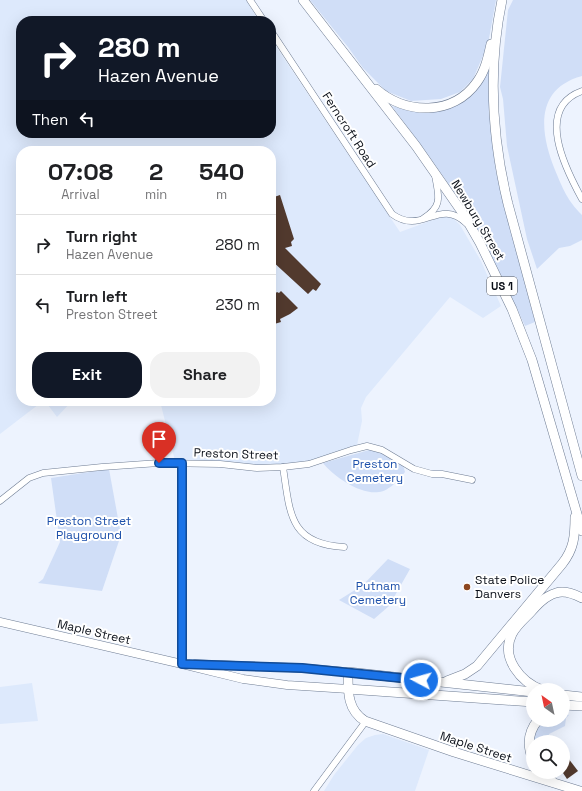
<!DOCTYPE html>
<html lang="en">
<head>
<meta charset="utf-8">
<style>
  :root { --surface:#fff; --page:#f2f2f2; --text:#202124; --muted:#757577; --line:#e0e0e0; --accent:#111827 }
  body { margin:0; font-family:"Space Grotesk",sans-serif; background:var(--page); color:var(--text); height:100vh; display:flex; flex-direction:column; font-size:15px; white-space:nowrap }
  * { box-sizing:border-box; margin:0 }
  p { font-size:13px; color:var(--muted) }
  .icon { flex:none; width:22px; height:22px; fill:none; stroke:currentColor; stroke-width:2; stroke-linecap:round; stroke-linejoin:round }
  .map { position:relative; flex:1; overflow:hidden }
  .details { position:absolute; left:16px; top:146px; width:260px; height:260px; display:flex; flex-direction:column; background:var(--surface); border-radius:16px; box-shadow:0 4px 16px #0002 }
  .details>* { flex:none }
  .banner { position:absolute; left:16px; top:16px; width:260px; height:122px; border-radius:16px; box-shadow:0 4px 16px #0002; background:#111827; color:#fff; overflow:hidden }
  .needle { width:26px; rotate:327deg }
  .controls { position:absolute; left:526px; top:683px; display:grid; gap:8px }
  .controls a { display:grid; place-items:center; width:44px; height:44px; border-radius:50%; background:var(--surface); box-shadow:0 4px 16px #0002; font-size:20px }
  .pin { position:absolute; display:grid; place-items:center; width:34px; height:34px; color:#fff; margin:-41px -17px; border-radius:50% 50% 50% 0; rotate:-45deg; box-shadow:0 0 4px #0007 }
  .pin .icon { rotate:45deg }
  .me { position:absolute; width:44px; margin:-22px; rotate:276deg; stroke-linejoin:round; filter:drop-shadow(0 0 3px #0008) }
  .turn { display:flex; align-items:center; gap:14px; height:84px; padding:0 16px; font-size:18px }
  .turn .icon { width:52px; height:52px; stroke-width:2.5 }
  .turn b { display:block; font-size:28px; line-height:34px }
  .then { display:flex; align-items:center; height:38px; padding:0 16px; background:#0003; gap:8px; font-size:15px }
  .eta { display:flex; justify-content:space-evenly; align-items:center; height:68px; text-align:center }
  .eta b { font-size:24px; font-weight:800; line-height:28px }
  .button { display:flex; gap:8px; margin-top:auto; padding:8px 16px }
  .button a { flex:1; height:46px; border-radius:16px; background:var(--accent); color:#fff; font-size:16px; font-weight:800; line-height:46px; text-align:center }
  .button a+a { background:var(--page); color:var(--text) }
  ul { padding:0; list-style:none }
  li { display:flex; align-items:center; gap:12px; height:60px; padding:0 16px; border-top:1px solid var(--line) }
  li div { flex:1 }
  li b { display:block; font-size:15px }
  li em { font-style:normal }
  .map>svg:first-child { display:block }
  .built { fill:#dde9fc }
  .green { fill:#d0def7 }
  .building { fill:#523a2e }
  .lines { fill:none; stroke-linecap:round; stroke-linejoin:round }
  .minor-casing { stroke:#6e7c93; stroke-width:7 }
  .secondary-casing { stroke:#6e7c93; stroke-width:9 }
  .primary-casing { stroke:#6e7c93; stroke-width:10 }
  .minor { stroke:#fff; stroke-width:6 }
  .secondary { stroke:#fff; stroke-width:8 }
  .primary { stroke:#fff; stroke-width:9 }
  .route-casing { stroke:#114b97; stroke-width:10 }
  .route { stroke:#1a73e8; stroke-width:7 }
  .poi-dot { fill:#8c4620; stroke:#fff; stroke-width:1.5 }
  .labels { text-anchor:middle; stroke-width:4; stroke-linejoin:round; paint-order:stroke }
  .shield { fill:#fff; stroke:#53565d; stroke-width:1 }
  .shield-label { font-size:11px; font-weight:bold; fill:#090e17 }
  .street-label { font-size:12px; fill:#090e17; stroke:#fff }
  .park-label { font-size:12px; fill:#1d50aa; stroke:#fff }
  .poi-label { font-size:12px; fill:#090e17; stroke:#fff; text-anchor:start }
</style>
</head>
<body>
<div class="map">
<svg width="582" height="791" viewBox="0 0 582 791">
  <rect width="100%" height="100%" fill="#edf3fe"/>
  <g class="built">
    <polygon points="0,0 246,0 259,21 21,21 21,133 271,133 271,39 400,232 441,217 452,217 460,225 481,261 501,306 483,318 450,297 366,397 361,408 362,421 357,445 305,463 266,466 175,461 160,401 103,404 102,401 271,401 271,151 21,151 21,401 43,401 0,434"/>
    <polygon points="45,401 72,401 57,417"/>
    <polygon points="32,683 38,721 0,724 0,687"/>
    <polygon points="383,734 429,750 415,791 324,791 334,775 358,745 366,738 375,735"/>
  </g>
  <g class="green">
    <polygon points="310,0 496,0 488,44 473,79 460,92 441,99 411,101 386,91 363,68 348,47"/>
    <path d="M513 0H582V76C534 89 540 133 555 170 563 189 567 200 582 215V240L570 246 559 248 537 269 527 239 507 146 503 99 500 87 508 10Z"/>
    <path d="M490 65V119L496 172 535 322 525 326C509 291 492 256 472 222 449 181 420 144 392 106L416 112 447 108Z"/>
    <path d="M380 447 403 465 405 472C400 479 389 491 379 492 361 495 334 477 323 463Z"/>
    <polygon points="109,469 121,535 102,591 38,583 43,579 60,542 51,478"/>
    <polygon points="388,559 410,569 389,606 374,619 339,600 363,585"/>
    <polygon points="563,714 569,715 566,718 565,726 549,734 547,742 533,742 532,738 542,720 563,720"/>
  </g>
  <g class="building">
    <polygon points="280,195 294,239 291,242 292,246 285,248 321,284 316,291 313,289 308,294 271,260 271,198"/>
    <polygon points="281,291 298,308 290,314 280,319 281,322 271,325 271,297 277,292 279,293"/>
    <polygon points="563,757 568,758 578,771 567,779 563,773"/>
  </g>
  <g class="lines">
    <defs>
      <g id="minor">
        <polyline points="250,0 264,21"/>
        <path d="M271 31 392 214C422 236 439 197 466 223"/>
        <path d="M582 91C534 108 566 170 582 199"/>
        <path d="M424 218C444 205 438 195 435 175"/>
        <polyline points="182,463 182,664"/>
        <path d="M283 467C290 513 289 544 344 547"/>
        <polyline points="0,501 29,478 43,473 102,467 159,463 220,464 257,468 283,467 309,464 351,450 367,446 382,450 414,469 432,474 442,474 472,480"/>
        <polyline points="314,791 366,721"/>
      </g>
      <g id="secondary">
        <polyline points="0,622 182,664 243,679 287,685 348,689"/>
        <polyline points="195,664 302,668 348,672"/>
      </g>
      <g id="primary">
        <polyline points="303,0 416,146 464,215 480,243 512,309 532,360 582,531"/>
        <path d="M502 0C488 67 492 138 508 204L582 476"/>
        <path d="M376 89C406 115 453 116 477 82 485 71 488 58 491 44"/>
        <path d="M447 681 465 674 477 666 562 564C574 549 575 536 575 517"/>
        <polyline points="348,689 533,702"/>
        <path d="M542 690C521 682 500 658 512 634 516 626 523 620 530 613 537 605 545 596 556 593 564 590 574 594 582 598"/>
        <path d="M533 692 348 672C348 691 347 710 365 721L454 752 580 791"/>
        <polyline points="563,695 582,697"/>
        <polyline points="563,705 582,706"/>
        <path d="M533 760C527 746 528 732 538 720"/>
        <polyline points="541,772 552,781"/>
      </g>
    </defs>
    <use href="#minor" class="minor-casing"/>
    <use href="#secondary" class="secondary-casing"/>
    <use href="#primary" class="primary-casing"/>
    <use href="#minor" class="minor"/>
    <use href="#secondary" class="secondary"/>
    <use href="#primary" class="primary"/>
  </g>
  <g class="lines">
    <defs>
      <polyline id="route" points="159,463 182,463 182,664 302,668 421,680"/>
    </defs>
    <use href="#route" class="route-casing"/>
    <use href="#route" class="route"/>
  </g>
  <circle class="poi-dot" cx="467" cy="587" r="4"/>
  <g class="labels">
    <rect class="shield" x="487" y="277" width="30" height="18" rx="3"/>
    <g class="shield-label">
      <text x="502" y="290">US 1</text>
    </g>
    <g class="street-label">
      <text transform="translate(349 130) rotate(57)" y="4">Ferncroft Road</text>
      <text transform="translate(478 220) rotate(59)" y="4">Newbury Street</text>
      <text transform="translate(236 454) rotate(2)" y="4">Preston Street</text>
      <text transform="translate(94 632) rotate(13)" y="4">Maple Street</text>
      <text transform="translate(476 747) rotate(18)" y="4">Maple Street</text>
    </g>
    <g class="park-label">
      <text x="375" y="468">Preston<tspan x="375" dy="14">Cemetery</tspan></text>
      <text x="89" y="525">Preston Street<tspan x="89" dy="14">Playground</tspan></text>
      <text x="378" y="590">Putnam<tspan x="378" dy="14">Cemetery</tspan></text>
    </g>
    <g class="poi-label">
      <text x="475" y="584">State Police<tspan x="475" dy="14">Danvers</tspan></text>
    </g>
  </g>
</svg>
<div class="controls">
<a><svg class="needle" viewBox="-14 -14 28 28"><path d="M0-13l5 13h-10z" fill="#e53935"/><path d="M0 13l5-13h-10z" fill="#757577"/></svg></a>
<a><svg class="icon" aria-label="search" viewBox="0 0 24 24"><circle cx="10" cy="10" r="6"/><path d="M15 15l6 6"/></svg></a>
</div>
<div class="pin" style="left:159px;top:463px;background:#d93025"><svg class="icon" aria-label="arrive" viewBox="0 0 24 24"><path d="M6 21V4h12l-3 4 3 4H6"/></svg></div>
<svg class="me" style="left:421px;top:680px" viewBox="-20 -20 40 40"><circle r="17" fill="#1a73e8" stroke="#fff" stroke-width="3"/><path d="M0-11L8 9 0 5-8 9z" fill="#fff"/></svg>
<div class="banner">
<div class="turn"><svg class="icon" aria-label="right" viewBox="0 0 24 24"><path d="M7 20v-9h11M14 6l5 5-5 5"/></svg><div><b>280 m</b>Hazen Avenue</div></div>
<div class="then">Then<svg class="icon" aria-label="left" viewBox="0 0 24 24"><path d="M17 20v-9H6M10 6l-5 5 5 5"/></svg></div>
</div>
<section class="details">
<div class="eta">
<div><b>07:08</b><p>Arrival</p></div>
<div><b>2</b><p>min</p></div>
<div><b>540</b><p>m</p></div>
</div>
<ul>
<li><svg class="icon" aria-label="right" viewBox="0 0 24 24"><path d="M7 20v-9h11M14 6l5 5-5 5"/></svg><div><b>Turn right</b><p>Hazen Avenue</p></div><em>280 m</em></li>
<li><svg class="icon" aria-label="left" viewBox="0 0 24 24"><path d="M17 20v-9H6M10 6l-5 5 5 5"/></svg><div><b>Turn left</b><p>Preston Street</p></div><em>230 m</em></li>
</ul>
<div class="button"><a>Exit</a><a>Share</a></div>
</section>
</div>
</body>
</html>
